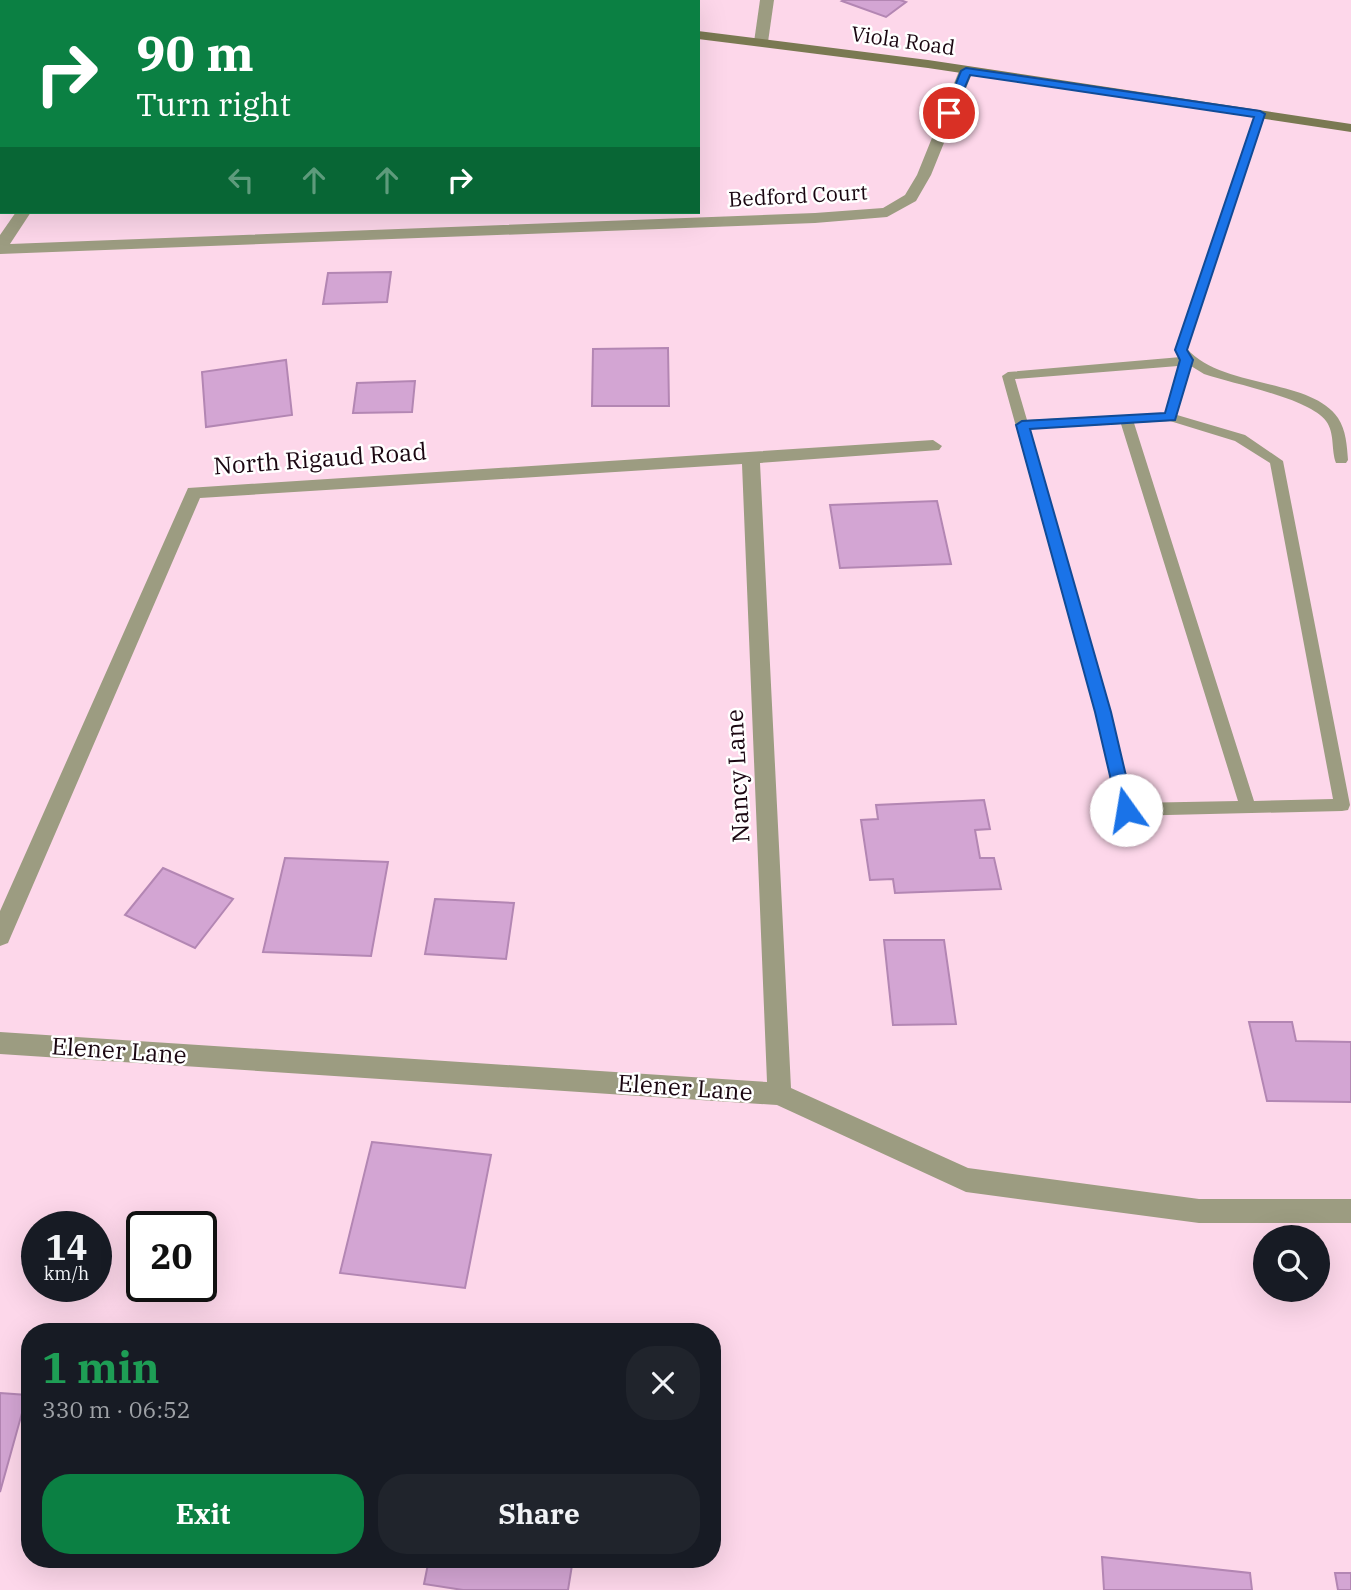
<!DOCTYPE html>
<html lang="en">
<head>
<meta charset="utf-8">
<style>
  :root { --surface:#171b24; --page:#20242c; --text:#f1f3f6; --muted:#9ea1a6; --accent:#0b8043 }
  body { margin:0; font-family:"IBM Plex Serif",serif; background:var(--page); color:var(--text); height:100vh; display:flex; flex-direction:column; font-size:26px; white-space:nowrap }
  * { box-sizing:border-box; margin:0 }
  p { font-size:23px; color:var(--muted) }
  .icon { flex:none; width:38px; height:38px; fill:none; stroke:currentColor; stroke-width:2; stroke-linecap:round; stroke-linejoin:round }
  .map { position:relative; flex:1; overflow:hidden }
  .details { position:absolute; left:21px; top:1323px; width:700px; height:245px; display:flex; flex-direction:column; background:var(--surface); border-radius:28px; box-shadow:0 7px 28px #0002 }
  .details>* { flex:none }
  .top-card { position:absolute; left:0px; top:0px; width:700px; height:214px; box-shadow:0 7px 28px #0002; background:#0b8043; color:#fff; overflow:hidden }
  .fabs { position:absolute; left:1253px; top:1225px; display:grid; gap:14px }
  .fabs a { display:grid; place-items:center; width:77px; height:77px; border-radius:50%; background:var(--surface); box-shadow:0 7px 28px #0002; font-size:35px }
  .speed { position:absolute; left:21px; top:1211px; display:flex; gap:14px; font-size:35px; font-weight:700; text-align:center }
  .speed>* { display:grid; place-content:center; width:91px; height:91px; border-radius:50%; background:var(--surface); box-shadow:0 7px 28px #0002; line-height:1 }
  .speed small { font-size:18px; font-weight:400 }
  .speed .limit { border:4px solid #111; border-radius:10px; background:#fff; color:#111 }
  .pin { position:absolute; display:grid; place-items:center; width:60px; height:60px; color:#fff; margin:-30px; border:4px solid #fff; border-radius:50%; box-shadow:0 2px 7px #0007 }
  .me { position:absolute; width:77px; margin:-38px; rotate:347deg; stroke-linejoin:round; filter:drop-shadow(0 0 5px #0008) }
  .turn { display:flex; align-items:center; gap:24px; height:147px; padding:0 21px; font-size:32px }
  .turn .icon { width:91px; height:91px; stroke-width:2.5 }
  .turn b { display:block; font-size:49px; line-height:60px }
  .lanes { display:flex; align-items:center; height:66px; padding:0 21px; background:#0003; justify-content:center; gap:35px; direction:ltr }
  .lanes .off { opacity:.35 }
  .round { display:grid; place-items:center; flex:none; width:74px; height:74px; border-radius:28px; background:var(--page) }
  .head { display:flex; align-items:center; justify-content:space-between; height:119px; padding:0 21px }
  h1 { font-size:42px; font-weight:700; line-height:52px; color:#1e9e55 }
  .action { display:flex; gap:14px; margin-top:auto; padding:14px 21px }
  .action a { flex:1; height:80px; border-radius:28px; background:var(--accent); color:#fff; font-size:28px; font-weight:700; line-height:80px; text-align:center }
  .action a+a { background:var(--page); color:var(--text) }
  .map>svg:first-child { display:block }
  .building { fill:#d3a5d3; stroke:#b386b3; stroke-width:2 }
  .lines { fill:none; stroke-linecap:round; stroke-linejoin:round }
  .lane { fill:#9c9c81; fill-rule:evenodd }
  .street { fill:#9c9c81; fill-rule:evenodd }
  .secondary { fill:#7a7952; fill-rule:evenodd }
  .route { fill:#1a73e8; stroke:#114b97; stroke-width:2 }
  .labels { text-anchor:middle; stroke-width:5; stroke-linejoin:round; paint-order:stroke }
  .far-street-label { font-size:21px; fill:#1a0611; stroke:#fff }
  .street-label { font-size:24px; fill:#1a0611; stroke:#fff }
</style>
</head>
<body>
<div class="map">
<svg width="1351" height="1590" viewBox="0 0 1351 1590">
  <rect width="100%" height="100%" fill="#fdd7ea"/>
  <g class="building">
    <polygon points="844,0 900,0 906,2 886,17 842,1"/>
    <polygon points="391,272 387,302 323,304 328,273"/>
    <polygon points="668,348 669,406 592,406 593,349"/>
    <polygon points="286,360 292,415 206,427 202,372"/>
    <polygon points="415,381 412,412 353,413 357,383"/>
    <polygon points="937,501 951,564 840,568 830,505"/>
    <polygon points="984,800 990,829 975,830 980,858 994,858 1001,889 895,893 893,879 870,880 861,820 878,819 876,805"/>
    <polygon points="285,858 388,862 371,956 263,952"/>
    <polygon points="163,868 233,899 195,948 125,915"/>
    <polygon points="435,899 514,903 506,959 425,954"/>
    <polygon points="884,940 944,940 956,1024 893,1025"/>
    <polygon points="1249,1022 1292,1022 1296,1041 1351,1042 1351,1102 1267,1101"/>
    <polygon points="372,1142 491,1155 465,1288 340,1273"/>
    <polygon points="0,1393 27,1395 0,1492"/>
    <polygon points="1102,1557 1250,1573 1252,1590 1104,1590"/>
    <polygon points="429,1559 573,1559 568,1590 463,1590 424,1584"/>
    <polygon points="1335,1573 1351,1573 1351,1590 1338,1590"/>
  </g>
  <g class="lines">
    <g class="lane">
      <polygon points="0,0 8,0 2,2 0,6"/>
      <path d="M1260 111 1265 114 1187 349C1223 389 1311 378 1338 418 1346 430 1347 446 1348 460L1346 463H1336C1331 450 1335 433 1326 421 1309 398 1233 384 1204 374L1191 366 1177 415 1245 435 1283 461 1350 805 1348 810 1342 811 1126 816 1120 815 1118 810 1095 712 1002 376 1008 372 1181 357 1175 350 1255 114ZM1178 366 1165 413 1027 420 1015 379ZM1170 421 1235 441 1270 463 1333 799 1254 801 1134 423ZM1121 424 1238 801 1132 803 1111 712 1029 429Z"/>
    </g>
    <g class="street">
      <polygon points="153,0 167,0 153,2"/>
      <polygon points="760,0 774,0 768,42 761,46 754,42"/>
      <polygon points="966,67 973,71 931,175 916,201 887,217 815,223 0,254 0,235 16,212 31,212 10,244 815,213 883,208 905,195 917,175 959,71"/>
      <polygon points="933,440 942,446 939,450 760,463 791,1088 968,1168 1199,1199 1351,1199 1351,1223 1199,1223 966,1192 777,1105 0,1054 0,1032 767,1082 742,464 200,498 11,936 8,943 0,946 0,911 188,488"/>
    </g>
    <g class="secondary">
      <polygon points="384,0 411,0 412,2 386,2"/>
      <polygon points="698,31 928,60 1351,124 1351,132 928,68 698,39"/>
    </g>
  </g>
  <polygon class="route" points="966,68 1260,111 1265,114 1187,350 1193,360 1175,420 1030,429 1111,712 1134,810 1126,817 1118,810 1095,712 1016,425 1022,421 1165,413 1180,360 1175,350 1254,117 970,75 954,113 945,115 944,113 961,71"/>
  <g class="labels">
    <g class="far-street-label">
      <text transform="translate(903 41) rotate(8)" y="7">Viola Road</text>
      <text transform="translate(798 196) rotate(-3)" y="7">Bedford Court</text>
    </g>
    <g class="street-label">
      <text transform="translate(320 459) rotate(-4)" y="8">North Rigaud Road</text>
      <text transform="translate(738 776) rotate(-93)" y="8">Nancy Lane</text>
      <text transform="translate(119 1051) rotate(4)" y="8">Elener Lane</text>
      <text transform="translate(685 1088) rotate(4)" y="8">Elener Lane</text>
    </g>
  </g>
</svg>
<div class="fabs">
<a><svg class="icon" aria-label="search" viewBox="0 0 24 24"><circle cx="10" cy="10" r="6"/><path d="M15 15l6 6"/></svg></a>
</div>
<div class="speed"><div>14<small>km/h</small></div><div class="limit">20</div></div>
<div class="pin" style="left:949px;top:113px;background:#d93025"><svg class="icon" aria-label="arrive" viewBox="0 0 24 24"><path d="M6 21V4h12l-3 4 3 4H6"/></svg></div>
<svg class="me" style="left:1126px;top:810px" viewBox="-20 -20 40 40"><circle r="19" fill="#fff"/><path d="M0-13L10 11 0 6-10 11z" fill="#1a73e8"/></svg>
<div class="top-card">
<div class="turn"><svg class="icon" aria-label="right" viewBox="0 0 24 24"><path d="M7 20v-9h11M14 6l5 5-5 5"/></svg><div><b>90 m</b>Turn right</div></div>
<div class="lanes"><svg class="icon off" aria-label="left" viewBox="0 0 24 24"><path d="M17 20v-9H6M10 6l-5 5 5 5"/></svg><svg class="icon off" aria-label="ahead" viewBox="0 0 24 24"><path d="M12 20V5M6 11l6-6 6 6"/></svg><svg class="icon off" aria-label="ahead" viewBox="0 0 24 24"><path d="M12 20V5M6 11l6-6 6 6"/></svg><svg class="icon" aria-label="right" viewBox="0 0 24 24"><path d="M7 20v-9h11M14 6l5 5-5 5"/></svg></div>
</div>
<section class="details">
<div class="head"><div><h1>1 min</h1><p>330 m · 06:52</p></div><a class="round"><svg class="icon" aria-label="close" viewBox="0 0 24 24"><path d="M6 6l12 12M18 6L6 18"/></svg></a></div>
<div class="action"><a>Exit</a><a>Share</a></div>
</section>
</div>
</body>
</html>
